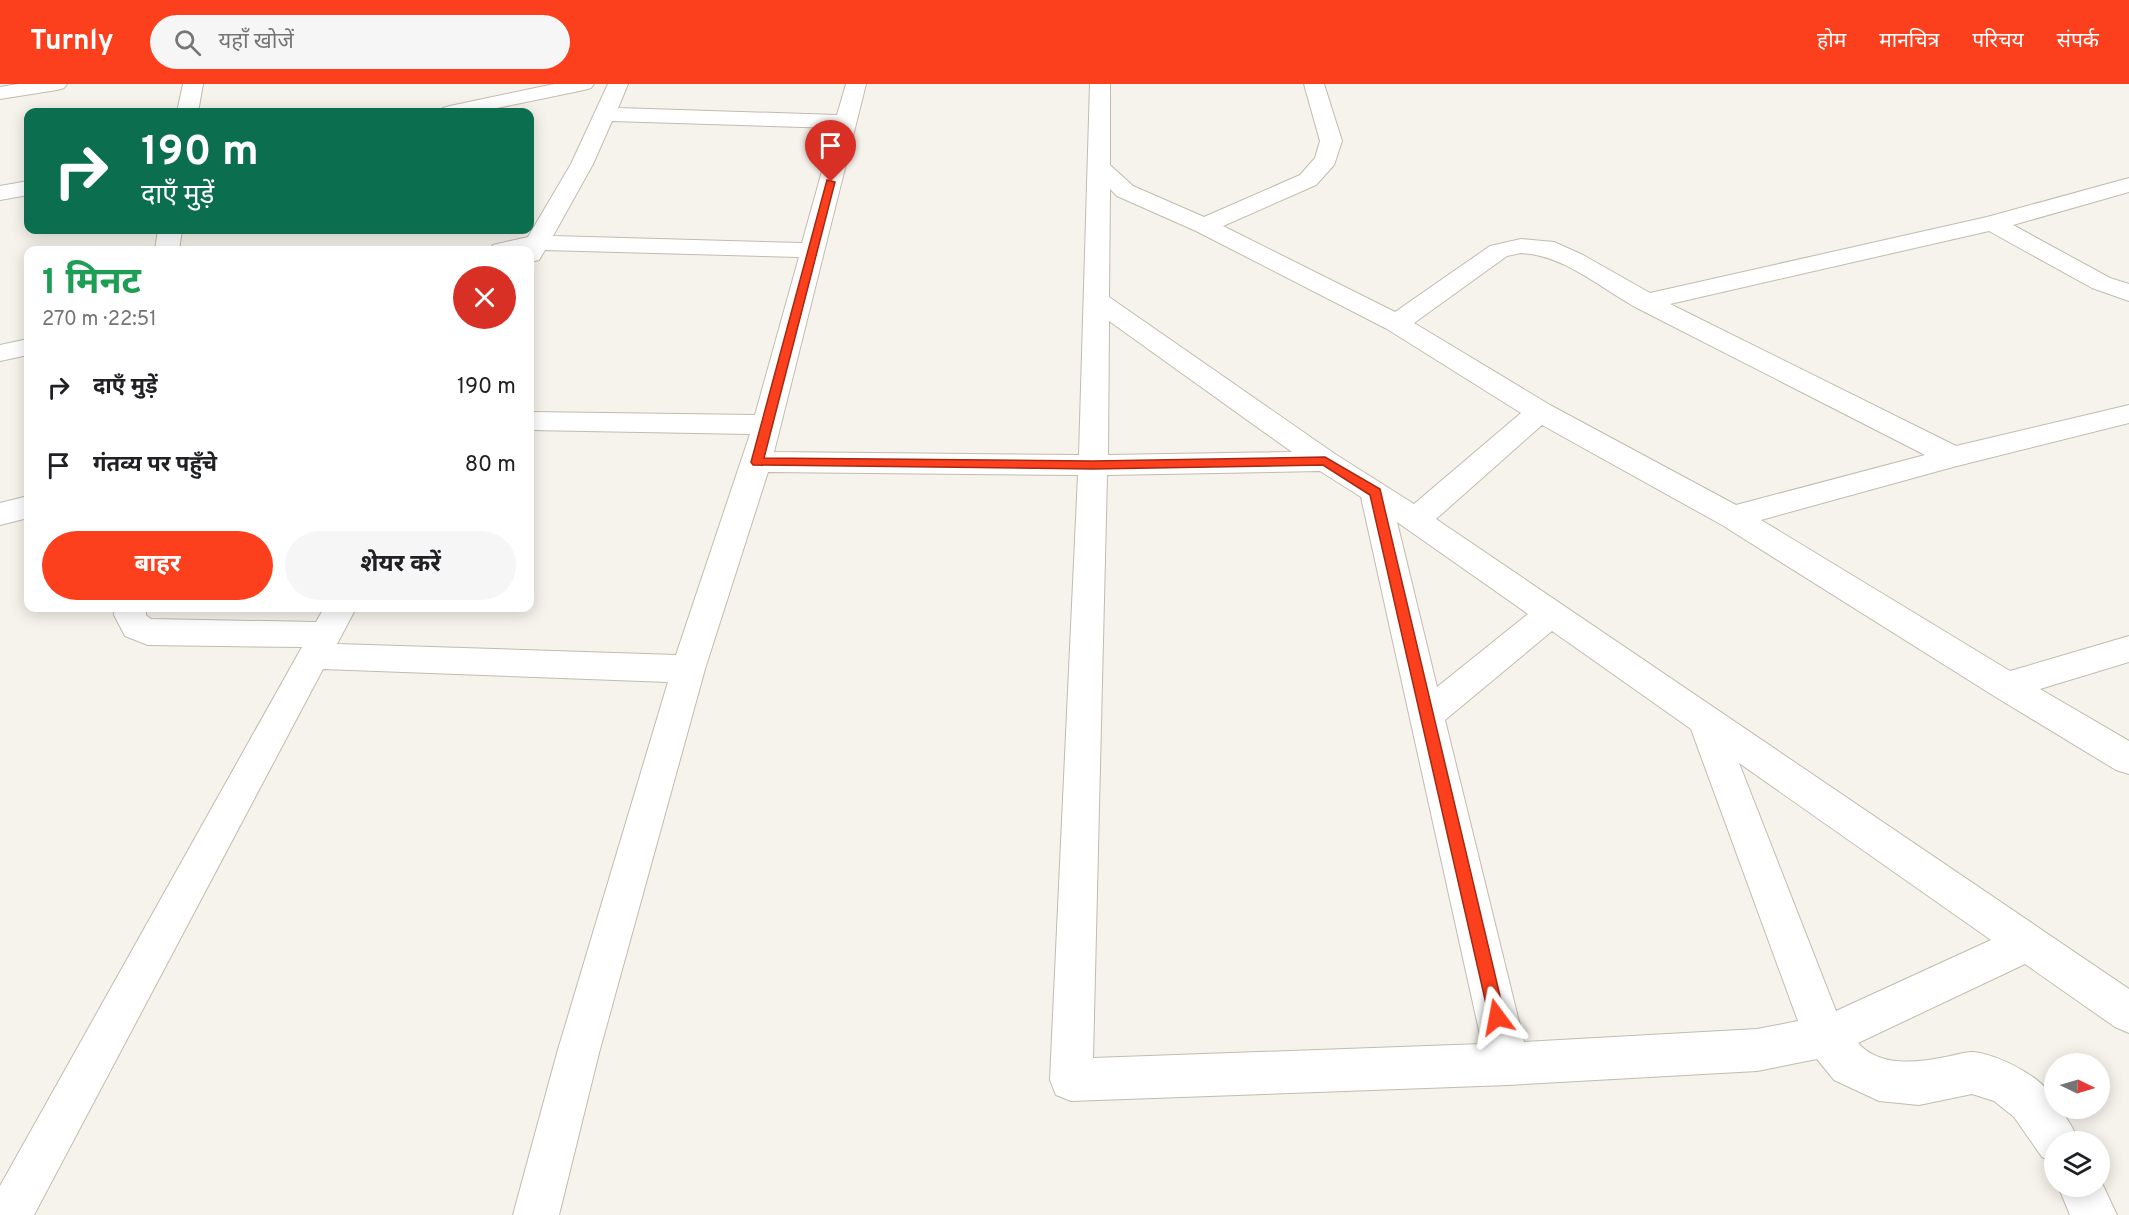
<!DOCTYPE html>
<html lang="hi">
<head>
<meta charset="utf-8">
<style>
  :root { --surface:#fff; --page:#f6f6f6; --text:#202124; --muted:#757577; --accent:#fc3f1d }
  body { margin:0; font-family:Overpass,"Noto Sans Devanagari",sans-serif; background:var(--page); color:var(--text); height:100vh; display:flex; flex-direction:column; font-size:22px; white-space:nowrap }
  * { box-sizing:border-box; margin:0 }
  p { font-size:20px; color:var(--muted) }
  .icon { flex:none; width:33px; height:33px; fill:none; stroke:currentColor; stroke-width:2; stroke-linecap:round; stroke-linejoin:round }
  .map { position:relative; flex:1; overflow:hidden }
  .panel { position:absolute; left:24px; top:162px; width:510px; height:366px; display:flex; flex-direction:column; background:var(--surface); border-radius:12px; box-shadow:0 3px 15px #0003 }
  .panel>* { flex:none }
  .guide { position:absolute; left:24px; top:24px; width:510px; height:126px; border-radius:12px; box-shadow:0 3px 15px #0003; background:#0b6e4f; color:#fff; overflow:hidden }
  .needle { width:39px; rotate:95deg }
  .buttons { position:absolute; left:2044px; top:969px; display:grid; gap:12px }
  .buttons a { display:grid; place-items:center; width:66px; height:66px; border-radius:50%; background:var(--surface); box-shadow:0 3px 15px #0003; font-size:30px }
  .pin { position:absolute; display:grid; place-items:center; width:51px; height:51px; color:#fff; margin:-62px -26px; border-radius:50% 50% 50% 0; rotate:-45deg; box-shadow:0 0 6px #0007 }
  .pin .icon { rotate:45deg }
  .me { position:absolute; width:66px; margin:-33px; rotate:347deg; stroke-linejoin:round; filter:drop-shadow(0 0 4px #0008) }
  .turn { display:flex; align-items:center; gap:21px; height:126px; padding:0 18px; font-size:27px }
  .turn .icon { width:78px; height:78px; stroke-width:2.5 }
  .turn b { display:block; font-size:42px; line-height:51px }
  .round { display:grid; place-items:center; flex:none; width:63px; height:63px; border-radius:32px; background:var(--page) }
  .overview { display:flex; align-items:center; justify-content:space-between; height:102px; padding:0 18px }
  h1 { font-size:36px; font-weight:700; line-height:45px; color:#1e9e55 }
  .action { display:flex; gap:12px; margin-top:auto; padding:12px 18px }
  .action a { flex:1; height:69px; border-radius:36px; background:var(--accent); color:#fff; font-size:24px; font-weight:700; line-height:69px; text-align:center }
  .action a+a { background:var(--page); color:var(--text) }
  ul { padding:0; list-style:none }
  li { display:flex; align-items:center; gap:18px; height:78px; padding:0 18px }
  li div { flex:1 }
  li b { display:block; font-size:22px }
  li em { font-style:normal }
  header { display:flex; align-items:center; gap:36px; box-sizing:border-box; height:84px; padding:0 30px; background:var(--accent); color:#fff }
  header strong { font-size:28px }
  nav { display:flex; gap:33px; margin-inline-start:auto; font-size:21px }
  .search { width:420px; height:54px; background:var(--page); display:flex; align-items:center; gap:15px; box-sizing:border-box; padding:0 21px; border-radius:33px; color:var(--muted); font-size:22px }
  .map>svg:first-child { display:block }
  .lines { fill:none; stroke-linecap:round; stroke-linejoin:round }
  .minor-casing { stroke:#c2bbae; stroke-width:2 }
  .minor { fill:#fff; fill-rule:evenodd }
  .route { fill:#fc3f1d; stroke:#a42913; stroke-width:1.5 }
</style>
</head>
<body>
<header>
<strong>Turnly</strong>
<div class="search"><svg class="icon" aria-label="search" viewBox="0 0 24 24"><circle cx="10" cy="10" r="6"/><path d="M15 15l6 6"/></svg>यहाँ खोजें</div>
<nav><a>होम</a><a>मानचित्र</a><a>परिचय</a><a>संपर्क</a></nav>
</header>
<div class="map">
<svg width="2129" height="1131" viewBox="0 0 2129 1131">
  <rect width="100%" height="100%" fill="#f6f3ec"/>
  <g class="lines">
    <defs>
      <g id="minor">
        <polygon points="18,0 67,0 64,4 57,6 0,15 0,3"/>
        <polygon points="183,0 203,0 198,28 177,28"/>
        <polygon points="554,0 594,0 591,4 584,6 478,28 439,28 443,24 450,22"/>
        <path d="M608 0H628L618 24 837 31 846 0H866L774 368 1079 371 1090 0H1110V81L1133 102 1204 133 1300 91 1315 74 1320 57 1304 0H1324L1342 57 1334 81 1316 101 1223 142 1395 228 1490 162 1521 155 1554 158 1583 171 1650 209 1987 133 2129 94V108L2013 141 2110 194 2129 200V217L2092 204 1989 147 1670 220 1956 362 2129 321V339L1953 383 1761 436 2010 587 2129 552V578L2040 605 2129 657V690L2116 686 1994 612 1722 441 1542 341 1436 435 2129 905V949L2115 943 2025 880 1858 959C1879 983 1916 979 1945 973 1953 972 1963 968 1972 968 1996 969 2055 997 2055 1024H2060L2072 1043 2079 1058H2055V1079L2042 1073 2014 1033 1994 1017 1972 1010 1919 1021 1879 1017 1834 996 1817 975 1757 987 1508 1001 1071 1017 1056 1011 1050 996 1078 391 768 388 705 585 599 969 559 1131H513L557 969 668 598 323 585 34 1131H0V1102L302 563 148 561 125 552 114 531V524H146V531L151 535 316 538 324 524H356L337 560 676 571 750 350 530 346V328L755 331 799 173 545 166 539 176 530 178V166H490L493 161 528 153 571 80ZM612 37 834 44 802 159 553 152 593 80ZM1110 105 1117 112 1196 147 1387 245 1521 329 1414 420 1335 370 1109 213ZM1521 169C1565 171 1601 205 1639 225 1734 274 1830 322 1925 371L1736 421 1550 321 1414 239 1507 172ZM1109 237 1292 368 1108 371ZM1320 387 1361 413 1482 960 1093 974 1107 391ZM1397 438 1528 530 1437 603ZM1552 547 1691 645 1798 937 1757 945 1524 958 1445 636ZM1739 679 1991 856 1836 927Z"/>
        <polygon points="28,97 28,111 0,116 0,102"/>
        <polygon points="158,146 182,146 179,166 155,166"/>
        <polygon points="28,255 28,271 0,277 0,261"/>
        <polygon points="28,412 28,434 0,441 0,419"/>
        <polygon points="2100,1095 2117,1131 2070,1131 2058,1102 2100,1102"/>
      </g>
    </defs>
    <use href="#minor" class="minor-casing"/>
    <use href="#minor" class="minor"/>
  </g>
  <polygon class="route" points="827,96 835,98 764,374 1093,377 1325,373 1380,405 1505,933 1503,939 1497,942 1491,939 1489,933 1370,411 1323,381 1093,385 753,381 751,378"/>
</svg>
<div class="buttons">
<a><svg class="needle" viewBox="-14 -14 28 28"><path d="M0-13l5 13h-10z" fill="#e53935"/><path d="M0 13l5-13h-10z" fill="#757577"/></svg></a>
<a><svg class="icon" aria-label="layers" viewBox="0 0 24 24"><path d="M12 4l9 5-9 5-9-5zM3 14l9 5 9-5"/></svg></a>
</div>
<div class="pin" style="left:831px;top:98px;background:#d93025"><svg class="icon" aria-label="arrive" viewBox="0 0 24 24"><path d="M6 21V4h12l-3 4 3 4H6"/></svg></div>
<svg class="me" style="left:1497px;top:933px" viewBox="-20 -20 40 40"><path d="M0-17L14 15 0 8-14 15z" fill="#fc3f1d" stroke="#fff" stroke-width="4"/></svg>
<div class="guide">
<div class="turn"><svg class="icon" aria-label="right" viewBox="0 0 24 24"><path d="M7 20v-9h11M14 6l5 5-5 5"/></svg><div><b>190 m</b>दाएँ मुड़ें</div></div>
</div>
<section class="panel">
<div class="overview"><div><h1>1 मिनट</h1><p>270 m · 22:51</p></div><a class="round" style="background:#d93025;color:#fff"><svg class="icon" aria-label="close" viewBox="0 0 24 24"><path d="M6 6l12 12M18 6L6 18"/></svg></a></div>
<ul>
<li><svg class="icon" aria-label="right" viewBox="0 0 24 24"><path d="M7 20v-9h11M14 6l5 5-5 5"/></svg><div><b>दाएँ मुड़ें</b></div><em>190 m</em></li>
<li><svg class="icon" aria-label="arrive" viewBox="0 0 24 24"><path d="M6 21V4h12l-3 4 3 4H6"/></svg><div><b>गंतव्य पर पहुँचे</b></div><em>80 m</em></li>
</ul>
<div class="action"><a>बाहर</a><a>शेयर करें</a></div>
</section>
</div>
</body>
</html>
